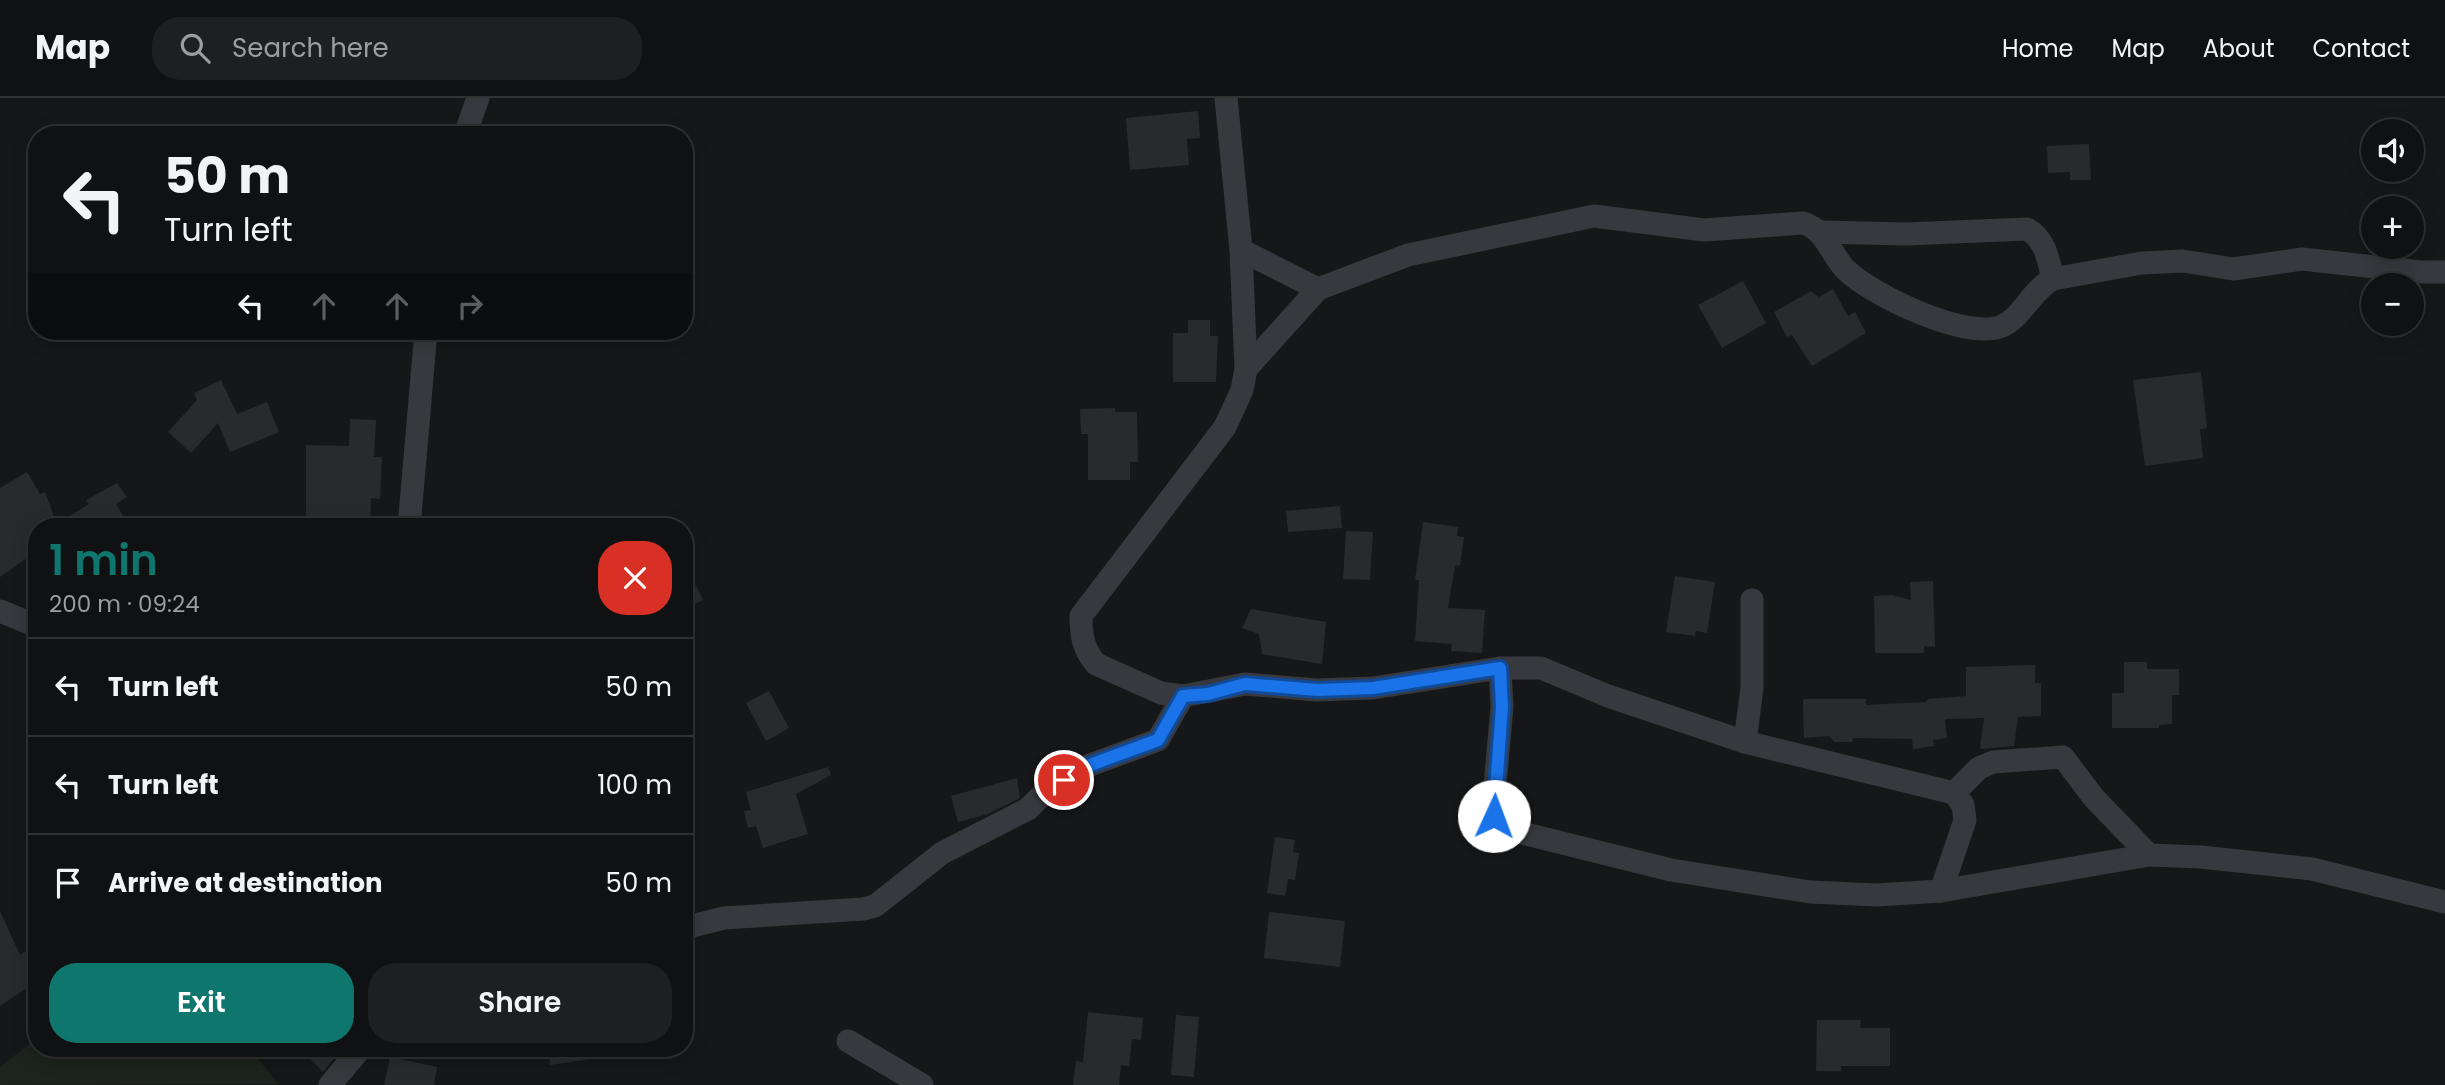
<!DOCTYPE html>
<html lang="en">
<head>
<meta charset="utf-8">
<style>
  :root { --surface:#101113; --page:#1e1f21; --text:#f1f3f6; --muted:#9c9da0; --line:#303133; --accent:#0f766e }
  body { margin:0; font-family:Poppins,sans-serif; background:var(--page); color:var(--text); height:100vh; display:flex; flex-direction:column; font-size:26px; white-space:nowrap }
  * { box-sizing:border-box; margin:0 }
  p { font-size:23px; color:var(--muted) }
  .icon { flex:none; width:38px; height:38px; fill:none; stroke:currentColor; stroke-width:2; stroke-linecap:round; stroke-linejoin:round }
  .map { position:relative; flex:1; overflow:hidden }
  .drawer { position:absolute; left:28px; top:420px; width:665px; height:539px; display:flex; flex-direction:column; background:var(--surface); border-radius:28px; box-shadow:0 4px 18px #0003,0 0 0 2px var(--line) }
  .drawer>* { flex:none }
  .hud { position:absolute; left:28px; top:28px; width:665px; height:214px; border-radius:28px; box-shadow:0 4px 18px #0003,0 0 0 2px var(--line); background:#101113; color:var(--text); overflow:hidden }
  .fabs { position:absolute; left:2361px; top:21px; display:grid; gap:14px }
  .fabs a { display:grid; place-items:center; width:63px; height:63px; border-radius:50%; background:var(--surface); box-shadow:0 4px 18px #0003,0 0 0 2px var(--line); font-size:35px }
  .pin { position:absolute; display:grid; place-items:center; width:60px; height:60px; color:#fff; margin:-30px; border:4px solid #fff; border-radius:50%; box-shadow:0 2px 7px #0007 }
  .me { position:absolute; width:77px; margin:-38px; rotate:2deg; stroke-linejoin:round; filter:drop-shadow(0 0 5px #0008) }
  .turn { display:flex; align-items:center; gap:24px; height:147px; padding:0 21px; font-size:32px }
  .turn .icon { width:91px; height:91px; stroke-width:2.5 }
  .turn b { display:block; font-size:49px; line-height:60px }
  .lanes { display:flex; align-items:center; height:66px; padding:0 21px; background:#0003; justify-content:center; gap:35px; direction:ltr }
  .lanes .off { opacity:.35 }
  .round { display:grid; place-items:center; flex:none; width:74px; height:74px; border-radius:28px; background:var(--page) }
  .headline { display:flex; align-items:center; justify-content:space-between; height:119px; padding:0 21px }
  h1 { font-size:42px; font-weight:600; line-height:52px; color:var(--accent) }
  .action { display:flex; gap:14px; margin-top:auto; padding:14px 21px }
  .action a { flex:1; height:80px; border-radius:28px; background:var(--accent); color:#fff; font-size:28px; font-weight:600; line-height:80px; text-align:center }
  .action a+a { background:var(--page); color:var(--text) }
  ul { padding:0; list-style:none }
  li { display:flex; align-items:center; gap:21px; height:98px; padding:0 21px; border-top:2px solid var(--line) }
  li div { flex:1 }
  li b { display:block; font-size:26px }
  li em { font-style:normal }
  header { display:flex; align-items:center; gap:42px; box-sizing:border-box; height:98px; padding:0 35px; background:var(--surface); border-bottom:2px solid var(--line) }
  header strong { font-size:33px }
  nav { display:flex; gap:38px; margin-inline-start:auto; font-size:24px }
  .search { width:490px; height:63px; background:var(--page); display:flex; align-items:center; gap:18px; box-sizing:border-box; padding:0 24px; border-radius:28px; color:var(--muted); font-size:26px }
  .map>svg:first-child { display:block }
  .green { fill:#1c241d }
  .building { fill:#292a2d }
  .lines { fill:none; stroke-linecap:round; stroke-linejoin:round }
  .street { stroke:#37393e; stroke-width:23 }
  .route-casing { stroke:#114b97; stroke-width:18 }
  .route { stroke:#1a73e8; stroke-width:12 }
</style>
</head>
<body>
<header>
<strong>Map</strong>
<div class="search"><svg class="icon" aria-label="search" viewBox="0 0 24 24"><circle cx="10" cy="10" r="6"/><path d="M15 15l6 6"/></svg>Search here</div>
<nav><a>Home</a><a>Map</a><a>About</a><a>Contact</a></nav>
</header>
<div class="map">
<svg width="2445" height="987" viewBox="0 0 2445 987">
  <rect width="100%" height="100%" fill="#161719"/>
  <polygon class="green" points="37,940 37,950 250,950 278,986 0,987 0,969"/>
  <g class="building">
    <polygon points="1198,13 1200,40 1187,41 1189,67 1130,72 1126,20"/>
    <polygon points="2089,46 2091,82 2070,82 2070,74 2048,75 2047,48"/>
    <polygon points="1743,183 1766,225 1722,250 1698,207"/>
    <polygon points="1833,191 1848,218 1855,214 1866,235 1812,268 1792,237 1787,239 1774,214 1811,193 1819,199"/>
    <polygon points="1188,222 1210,222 1210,238 1218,238 1216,284 1173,284 1173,235 1188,235"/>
    <polygon points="2201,274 2207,330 2200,331 2203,360 2145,368 2133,282"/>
    <polygon points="221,282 237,316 267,304 279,334 230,354 218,325 191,355 168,334 197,302 194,295"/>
    <polygon points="1115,310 1115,314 1137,314 1138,364 1130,364 1130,382 1088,382 1088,336 1081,336 1080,311"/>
    <polygon points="350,321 376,322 374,359 382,359 380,401 371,400 370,426 335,424 336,418 306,420 306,347 349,348"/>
    <polygon points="27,374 40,396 45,394 57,426 89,406 86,402 117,385 127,399 116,406 130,429 37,429 37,453 0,479 0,390"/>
    <polygon points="1340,408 1342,430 1288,434 1286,413"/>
    <polygon points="1423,424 1458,429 1457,438 1464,439 1460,468 1455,467 1448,510 1485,512 1482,555 1451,553 1452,546 1415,543 1419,482 1415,482"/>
    <polygon points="1346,433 1373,434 1370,482 1343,481"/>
    <polygon points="684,464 703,502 684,511"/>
    <polygon points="1675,478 1715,484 1707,535 1696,533 1695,538 1666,534"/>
    <polygon points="1933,483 1935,549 1924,548 1924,555 1875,555 1874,498 1892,497 1911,502 1910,484"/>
    <polygon points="1251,511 1326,524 1322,566 1262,556 1259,536 1242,530"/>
    <polygon points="2124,564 2147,564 2147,571 2179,571 2179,597 2172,597 2172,626 2159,627 2159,630 2112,630 2112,595 2124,595"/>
    <polygon points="2035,567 2035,585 2041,585 2041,618 2018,619 2014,648 1980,651 1984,620 1945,621 1947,640 1933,642 1934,648 1913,651 1912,641 1853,640 1852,644 1834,644 1829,638 1804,640 1803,601 1866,601 1866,607 1926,604 1928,601 1966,598 1966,569"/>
    <polygon points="769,593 789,630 766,643 746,605"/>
    <polygon points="828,669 831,677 796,696 808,736 763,750 756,728 748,730 744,713 751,712 746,694"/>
    <polygon points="1017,680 1020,700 988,716 958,724 951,698"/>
    <polygon points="1275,739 1295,742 1293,754 1299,755 1295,782 1288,781 1285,798 1267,795"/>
    <polygon points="0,813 20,857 37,846 37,883 0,908"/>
    <polygon points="1269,814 1345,823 1340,869 1264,860"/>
    <polygon points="1088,914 1143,920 1141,942 1132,941 1129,968 1121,967 1119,987 1073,987 1076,963 1083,964"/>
    <polygon points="1176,917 1199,919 1194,979 1171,977"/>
    <polygon points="1817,922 1861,922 1860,930 1890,930 1890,968 1841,968 1841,973 1816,973"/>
    <polygon points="300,950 343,950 323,974"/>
    <polygon points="548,950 598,950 598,960 550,967"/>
    <polygon points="390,959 437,969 434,987 384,987"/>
  </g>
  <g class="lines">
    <g class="street">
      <path d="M1226 0 1241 152 1246 271 1242 292 1225 329 1081 518C1081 537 1083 551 1096 566L1161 595 1183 598 1245 586 1317 592 1373 590 1500 570H1541L1608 598 1745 644 1954 695 1963 707 1965 722 1941 793"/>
      <polyline points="465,37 478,0"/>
      <path d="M1821 134 1906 136 2027 131C2046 142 2048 161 2053 181"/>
      <polyline points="1241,152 1318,191"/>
      <path d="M1246 271 1318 191 1408 157 1594 118 1704 132 1803 125C1826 132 1830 155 1845 171 1871 197 1967 243 2002 228 2023 219 2032 191 2053 181L2142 165 2183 163 2233 171 2302 161 2421 174H2445"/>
      <polyline points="409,429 426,233"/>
      <polyline points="0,513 37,528"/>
      <polyline points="1500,570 1502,609 1493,710 1498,725 1510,732 1671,772 1810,794 1877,797 1941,793 2149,757 2201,759 2312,771 2445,804"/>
      <polyline points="1745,644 1752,590 1752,502"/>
      <polyline points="1954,695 1979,670 1993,664 2063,659 2094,700 2149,757"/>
      <polyline points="684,830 724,820 863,811 875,808 942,755 1028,711 1046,693 1082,670 1158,642 1183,598"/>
      <polyline points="848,943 922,987"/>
      <polyline points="330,987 361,950"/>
    </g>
  </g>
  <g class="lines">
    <defs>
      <polyline id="route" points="1064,682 1082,670 1158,642 1183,598 1208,596 1245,586 1317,592 1373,590 1500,570 1502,609 1494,718"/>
    </defs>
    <use href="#route" class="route-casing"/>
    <use href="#route" class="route"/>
  </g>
</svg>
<div class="fabs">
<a><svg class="icon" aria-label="sound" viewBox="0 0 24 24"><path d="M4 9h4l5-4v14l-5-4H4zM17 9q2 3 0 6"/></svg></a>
<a>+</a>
<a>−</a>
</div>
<div class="pin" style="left:1064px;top:682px;background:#d93025"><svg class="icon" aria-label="arrive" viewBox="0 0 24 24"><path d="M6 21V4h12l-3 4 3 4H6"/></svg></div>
<svg class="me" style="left:1494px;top:718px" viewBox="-20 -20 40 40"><circle r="19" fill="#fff"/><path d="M0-13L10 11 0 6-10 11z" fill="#1a73e8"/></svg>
<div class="hud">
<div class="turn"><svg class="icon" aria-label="left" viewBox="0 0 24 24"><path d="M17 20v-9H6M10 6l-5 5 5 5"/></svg><div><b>50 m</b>Turn left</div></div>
<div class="lanes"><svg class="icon" aria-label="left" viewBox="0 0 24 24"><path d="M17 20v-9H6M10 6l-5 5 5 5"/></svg><svg class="icon off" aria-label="ahead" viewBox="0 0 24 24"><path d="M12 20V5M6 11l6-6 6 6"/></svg><svg class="icon off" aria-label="ahead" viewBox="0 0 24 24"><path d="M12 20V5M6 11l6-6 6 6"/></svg><svg class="icon off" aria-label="right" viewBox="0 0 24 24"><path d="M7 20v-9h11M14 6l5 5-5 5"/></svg></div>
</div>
<section class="drawer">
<div class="headline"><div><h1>1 min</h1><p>200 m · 09:24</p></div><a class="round" style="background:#d93025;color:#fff"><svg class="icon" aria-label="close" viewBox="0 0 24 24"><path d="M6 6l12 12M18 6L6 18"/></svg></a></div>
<ul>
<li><svg class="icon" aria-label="left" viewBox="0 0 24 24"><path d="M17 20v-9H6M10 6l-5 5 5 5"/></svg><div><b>Turn left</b></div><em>50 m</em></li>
<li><svg class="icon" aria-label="left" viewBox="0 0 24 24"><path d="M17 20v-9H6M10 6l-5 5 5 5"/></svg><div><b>Turn left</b></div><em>100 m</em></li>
<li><svg class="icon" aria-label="arrive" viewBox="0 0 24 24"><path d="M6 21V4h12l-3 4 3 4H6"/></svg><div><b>Arrive at destination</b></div><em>50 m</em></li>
</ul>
<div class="action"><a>Exit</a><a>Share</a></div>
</section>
</div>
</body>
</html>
